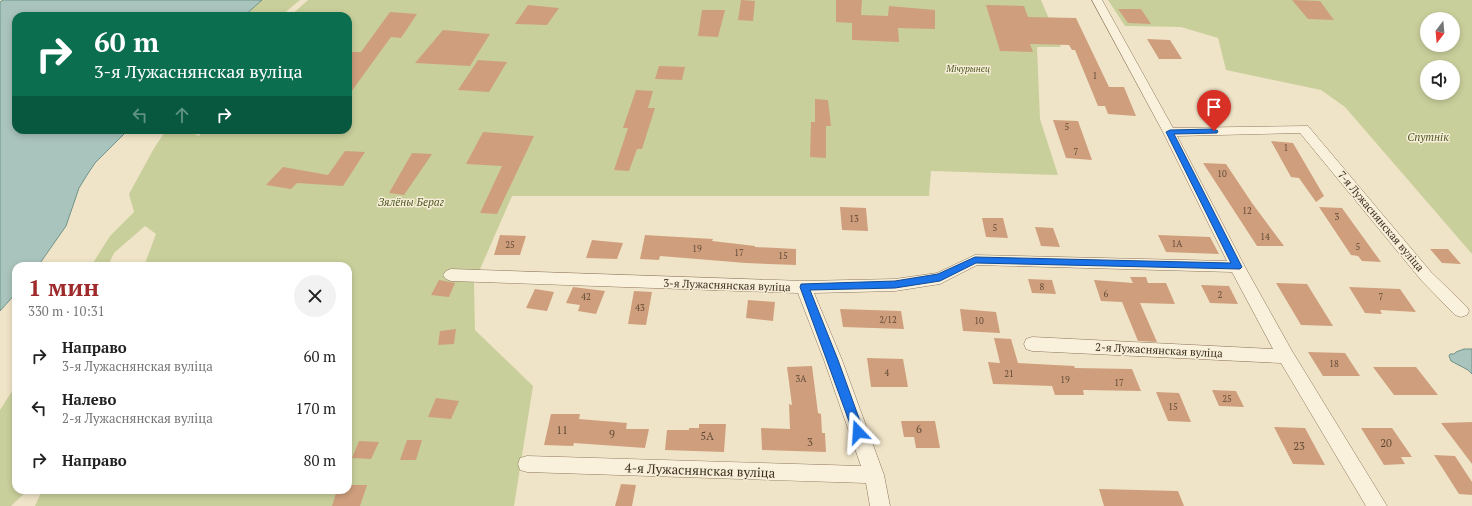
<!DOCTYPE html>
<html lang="ru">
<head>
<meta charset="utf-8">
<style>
  :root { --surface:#fff; --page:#f2f2f2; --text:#222; --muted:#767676; --accent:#9e2a2b }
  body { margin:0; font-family:"PT Serif",serif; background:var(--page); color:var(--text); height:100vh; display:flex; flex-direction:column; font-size:15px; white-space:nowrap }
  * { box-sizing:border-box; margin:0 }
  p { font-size:13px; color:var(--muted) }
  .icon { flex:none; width:22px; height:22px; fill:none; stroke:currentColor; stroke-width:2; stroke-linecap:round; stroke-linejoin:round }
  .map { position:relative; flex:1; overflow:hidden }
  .sheet { position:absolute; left:12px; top:262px; width:340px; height:232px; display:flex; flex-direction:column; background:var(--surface); border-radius:12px; box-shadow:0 2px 6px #0003 }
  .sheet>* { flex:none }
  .top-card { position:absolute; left:12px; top:12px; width:340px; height:122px; border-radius:12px; box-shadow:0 2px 6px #0003; background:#0b6e4f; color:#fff; overflow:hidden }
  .needle { width:26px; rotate:196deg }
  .tools { position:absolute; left:1420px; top:12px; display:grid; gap:8px }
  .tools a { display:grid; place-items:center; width:40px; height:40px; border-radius:50%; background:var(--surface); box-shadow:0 2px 6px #0003; font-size:20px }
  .pin { position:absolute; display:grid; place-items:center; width:34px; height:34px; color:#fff; margin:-41px -17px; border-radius:50% 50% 50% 0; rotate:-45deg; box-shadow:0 0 4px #0007 }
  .pin .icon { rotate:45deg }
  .me { position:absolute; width:44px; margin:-22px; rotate:340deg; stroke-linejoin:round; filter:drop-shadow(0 0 3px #0008) }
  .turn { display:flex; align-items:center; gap:14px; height:84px; padding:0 16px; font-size:18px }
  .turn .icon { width:52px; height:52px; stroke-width:2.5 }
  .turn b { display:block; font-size:28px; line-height:34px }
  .lanes { display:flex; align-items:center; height:38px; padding:0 16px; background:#0003; justify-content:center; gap:20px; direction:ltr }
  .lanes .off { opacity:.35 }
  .round { display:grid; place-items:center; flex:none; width:42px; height:42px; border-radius:21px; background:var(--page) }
  .headline { display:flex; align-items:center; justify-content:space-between; height:68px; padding:0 16px }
  h1 { font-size:24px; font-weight:800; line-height:30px; color:var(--accent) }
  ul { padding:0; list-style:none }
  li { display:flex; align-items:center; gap:12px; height:52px; padding:0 16px }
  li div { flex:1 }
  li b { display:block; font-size:15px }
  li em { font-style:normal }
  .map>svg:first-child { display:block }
  .green { fill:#c9cf9b; fill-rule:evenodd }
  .water { fill:#a9c4bc; stroke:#6f938a }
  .building { fill:#cf9f7d }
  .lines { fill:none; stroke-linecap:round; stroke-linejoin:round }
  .street-casing { stroke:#8d765c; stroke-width:1 }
  .street { fill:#faf1dc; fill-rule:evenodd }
  .route { fill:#1a73e8; stroke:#114b97 }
  .labels { text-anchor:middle; stroke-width:3; stroke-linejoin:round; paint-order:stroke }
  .far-park-label { font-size:9px; font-style:italic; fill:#4d5a26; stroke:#f7eed8 }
  .number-label { font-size:9px; fill:#624a37 }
  .park-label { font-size:11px; font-style:italic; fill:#4d5a26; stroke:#f7eed8 }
  .street-label { font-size:11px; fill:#3d2e20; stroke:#f7eed8 }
  .near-number-label { font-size:11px; fill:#624a37 }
  .near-street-label { font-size:13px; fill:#3d2e20; stroke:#f7eed8 }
</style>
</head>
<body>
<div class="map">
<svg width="1472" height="506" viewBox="0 0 1472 506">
  <rect width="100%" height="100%" fill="#f0e4c8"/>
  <g class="green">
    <polygon points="262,0 300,0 281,16 244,16"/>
    <polygon points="308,0 1041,0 1061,47 1037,47 1040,119 1058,175 931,171 929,196 512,196 474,283 475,330 533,386 514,506 35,506 42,490 348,490 348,266 144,266 156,234 145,226 114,253 108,266 91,266 110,236 134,212 129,194 153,150 166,130 195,130 192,133 199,136 203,130 348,130 348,16 290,16"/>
    <path d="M1108 0H1472V254L1345 107 1321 90 1226 70 1218 38 1181 27 1125 26ZM1427 19H1453V45H1427ZM1427 67H1453V93H1427Z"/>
    <polygon points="16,385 16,490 28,490 11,506 0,506 0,410"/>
  </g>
  <g class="water">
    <polygon points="3,0 262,0 244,16 16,16 16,130 128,130 95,163 87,175 79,188 66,226 38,266 16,266 16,293 0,311 0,2"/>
    <polygon points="1464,349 1472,349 1472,374 1468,370 1451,361 1449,356 1450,354 1454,354 1456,352"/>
  </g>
  <g class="building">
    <polygon points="741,0 755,1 753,21 738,20"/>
    <polygon points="836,0 862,0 861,15 888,16 889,6 935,10 935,29 898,28 899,42 852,40 852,23 836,22"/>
    <polygon points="1292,0 1320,1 1334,20 1308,19"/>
    <polygon points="528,5 559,8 547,25 515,24"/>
    <polygon points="986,5 1024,6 1028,17 1076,18 1109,87 1124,87 1136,116 1108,114 1105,106 1098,106 1075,50 1072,50 1069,45 1030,44 1033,52 1000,51"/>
    <polygon points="1118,9 1141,9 1151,24 1128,23"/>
    <polygon points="702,10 725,10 718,37 698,36"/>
    <polygon points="390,12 417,14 401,38 391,37 348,96 348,52 361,52"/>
    <polygon points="443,30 490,34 470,66 415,63"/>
    <polygon points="1147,39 1170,40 1182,59 1159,59"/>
    <polygon points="478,60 507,62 489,92 458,90"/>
    <polygon points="659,66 685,67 682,80 655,79"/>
    <polygon points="636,90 653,91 648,108 655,108 642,149 637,149 629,171 614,170 628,128 623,128"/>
    <polygon points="815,99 828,100 831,126 826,126 826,158 810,157 811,122 815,122"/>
    <polygon points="1053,120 1078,121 1092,160 1066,158"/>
    <polygon points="483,132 534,136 497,214 480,213 502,166 466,164"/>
    <polygon points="1271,141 1293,143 1324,196 1316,202 1299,178 1291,177"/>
    <polygon points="345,151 365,152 343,186 297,183 291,189 266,185 283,167 328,175"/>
    <polygon points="412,153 432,154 404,195 389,193"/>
    <polygon points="1203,163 1226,164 1252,203 1284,246 1257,246"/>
    <polygon points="840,207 866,208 868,231 842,230"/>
    <polygon points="1319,207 1342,208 1381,262 1362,261 1358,256 1351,255"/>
    <polygon points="982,218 1003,218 1008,238 986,237"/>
    <polygon points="1035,227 1053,228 1060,247 1041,246"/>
    <polygon points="500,235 526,236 520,255 494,255"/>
    <polygon points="645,235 713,239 712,241 755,246 755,247 796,249 796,265 746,263 660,256 659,260 640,259"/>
    <polygon points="1158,235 1210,237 1219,254 1166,252"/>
    <polygon points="592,240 623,243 617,259 586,258"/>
    <polygon points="1430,249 1448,249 1461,264 1442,263"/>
    <polygon points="1130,277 1146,277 1148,283 1166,283 1175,304 1140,303 1157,342 1138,341 1122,302 1101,301 1094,280 1133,283"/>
    <polygon points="1028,279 1052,280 1056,294 1032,293"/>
    <polygon points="439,280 455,283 449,297 431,295"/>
    <polygon points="1276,283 1307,284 1333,326 1301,325"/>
    <polygon points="1201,285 1229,286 1238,304 1210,303"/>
    <polygon points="573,287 605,291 596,314 578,311 580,305 566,303"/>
    <polygon points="1349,287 1400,289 1416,312 1380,310 1382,314 1365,313"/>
    <polygon points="535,289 554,292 547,311 526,308"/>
    <polygon points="634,291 652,292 646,325 628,324"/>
    <polygon points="748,300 775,302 773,321 746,318"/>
    <polygon points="840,309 901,311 904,329 843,327"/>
    <polygon points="960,309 996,312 1000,333 963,331"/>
    <polygon points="456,329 454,344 438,345 440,331"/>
    <polygon points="994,338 1011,339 1018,363 1074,366 1075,368 1132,369 1141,391 1083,390 1084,395 1055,395 1052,386 993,384 988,362 1000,363"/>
    <polygon points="1308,352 1345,353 1360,376 1323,376"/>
    <polygon points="867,358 903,359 908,387 871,387"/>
    <polygon points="812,366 818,413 821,414 822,433 825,433 826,452 762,450 761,428 790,429 789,404 792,405 787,367"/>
    <polygon points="1373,367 1416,367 1438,395 1394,395"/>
    <polygon points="1212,390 1236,391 1244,407 1219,406"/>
    <polygon points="1156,392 1179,393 1191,422 1168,421"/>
    <polygon points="436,398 459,401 451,419 428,417"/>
    <polygon points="551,414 580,414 579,419 627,423 626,429 649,429 645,448 574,443 573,446 544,445"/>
    <polygon points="901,421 935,421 940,448 916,448 914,437 904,437"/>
    <polygon points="1472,422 1472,464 1441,423"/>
    <polygon points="699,424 726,424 724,452 665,450 667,430 689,430 689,428 699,428"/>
    <polygon points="1274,427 1305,428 1325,465 1293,464"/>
    <polygon points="1361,428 1392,428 1412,457 1401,457 1405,464 1384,465"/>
    <polygon points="407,440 422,440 416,460 400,460"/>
    <polygon points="359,441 379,442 371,459 352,458"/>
    <polygon points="1434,455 1455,456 1472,482 1472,495 1459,494"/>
    <polygon points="621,484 636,485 632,506 615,506"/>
    <polygon points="348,485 367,485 360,506 332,506 337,490 348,490"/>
    <polygon points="1099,489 1178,491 1184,506 1104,506"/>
  </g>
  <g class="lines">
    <defs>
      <polygon id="street" points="1092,0 1102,0 1173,128 1308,126 1431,272 1467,307 1469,311 1467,315 1461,317 1455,315 1421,280 1300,133 1177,136 1245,267 1292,351 1387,506 1366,506 1281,363 1032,351 1026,349 1024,344 1026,339 1032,337 1273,349 1232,272 977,265 940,284 895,291 814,293 842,360 884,475 890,506 870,506 866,483 527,472 520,470 518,464 520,458 527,456 861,466 824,360 798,293 451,281 446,279 443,275 446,271 451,269 804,281 895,279 937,273 975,255 1227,261 1163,132"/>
    </defs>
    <use href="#street" class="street-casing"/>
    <use href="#street" class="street"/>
  </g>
  <polygon class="route" points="1214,129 1218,131 1217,133 1174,134 1242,267 1240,269 976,263 940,281 895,288 810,290 838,360 864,432 862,435 858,437 854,435 800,287 801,284 895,281 938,274 975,257 1231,263 1166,132 1170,130"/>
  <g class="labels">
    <g class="far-park-label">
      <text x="968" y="72">Мічурынец</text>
    </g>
    <g class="number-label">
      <text x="1095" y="79">1</text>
      <text x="1067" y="130">5</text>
      <text x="1286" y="151">1</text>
      <text x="1076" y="155">7</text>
      <text x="1222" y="177">10</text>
      <text x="1247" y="214">12</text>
      <text x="1337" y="220">3</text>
      <text x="854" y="222">13</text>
      <text x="995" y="231">5</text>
      <text x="1265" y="240">14</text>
      <text x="1177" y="247">1А</text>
      <text x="510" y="248">25</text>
      <text x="1358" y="250">5</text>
      <text x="697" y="252">19</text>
      <text x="739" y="256">17</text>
      <text x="783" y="259">15</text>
      <text x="1042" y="290">8</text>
      <text x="1106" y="297">6</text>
      <text x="1220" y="298">2</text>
      <text x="586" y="300">42</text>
      <text x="1381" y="300">7</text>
      <text x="640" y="311">43</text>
      <text x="888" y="323">2/12</text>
      <text x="979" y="324">10</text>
      <text x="1334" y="367">18</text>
      <text x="887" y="376">4</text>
      <text x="1009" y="377">21</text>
      <text x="801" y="382">3А</text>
      <text x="1065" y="383">19</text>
      <text x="1119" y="386">17</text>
      <text x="1227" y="402">25</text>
      <text x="1173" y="410">15</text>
    </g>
    <g class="park-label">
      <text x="1428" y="141">Спутнік</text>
      <text x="411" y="206">Зялёны Бераг</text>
    </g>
    <g class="street-label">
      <text transform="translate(1381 221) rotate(50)" y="4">7-я Лужаснянская вуліца</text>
      <text transform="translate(727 285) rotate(2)" y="4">3-я Лужаснянская вуліца</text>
      <text transform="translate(1159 350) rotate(3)" y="4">2-я Лужаснянская вуліца</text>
    </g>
    <g class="near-number-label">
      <text x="919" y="433">6</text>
      <text x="562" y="434">11</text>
      <text x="612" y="438">9</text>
      <text x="707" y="440">5А</text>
      <text x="810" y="446">3</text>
      <text x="1386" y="447">20</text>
      <text x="1299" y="450">23</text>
    </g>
    <g class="near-street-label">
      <text transform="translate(700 470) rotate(2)" y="5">4-я Лужаснянская вуліца</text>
    </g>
  </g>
</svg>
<div class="tools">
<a><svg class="needle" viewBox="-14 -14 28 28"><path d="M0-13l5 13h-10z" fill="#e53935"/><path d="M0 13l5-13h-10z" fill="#767676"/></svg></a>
<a><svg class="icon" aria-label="sound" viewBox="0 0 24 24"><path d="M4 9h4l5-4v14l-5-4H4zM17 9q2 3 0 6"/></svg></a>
</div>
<div class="pin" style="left:1214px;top:131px;background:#d93025"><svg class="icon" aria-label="arrive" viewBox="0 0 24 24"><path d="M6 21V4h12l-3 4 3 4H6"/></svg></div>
<svg class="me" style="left:858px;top:432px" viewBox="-20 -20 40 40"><path d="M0-17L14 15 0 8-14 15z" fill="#1a73e8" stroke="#fff" stroke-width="4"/></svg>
<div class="top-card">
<div class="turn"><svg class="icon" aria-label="right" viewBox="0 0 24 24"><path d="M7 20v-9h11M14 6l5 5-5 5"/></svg><div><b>60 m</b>3-я Лужаснянская вуліца</div></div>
<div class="lanes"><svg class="icon off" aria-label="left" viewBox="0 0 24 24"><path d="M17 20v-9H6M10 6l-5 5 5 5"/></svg><svg class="icon off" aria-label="ahead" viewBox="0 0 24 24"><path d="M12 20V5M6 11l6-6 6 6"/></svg><svg class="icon" aria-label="right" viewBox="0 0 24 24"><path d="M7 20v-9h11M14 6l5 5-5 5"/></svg></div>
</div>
<section class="sheet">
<div class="headline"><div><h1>1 мин</h1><p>330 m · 10:31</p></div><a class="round"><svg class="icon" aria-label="close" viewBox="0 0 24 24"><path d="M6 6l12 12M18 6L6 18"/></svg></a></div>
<ul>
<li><svg class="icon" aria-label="right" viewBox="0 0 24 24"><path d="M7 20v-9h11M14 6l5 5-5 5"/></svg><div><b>Направо</b><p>3-я Лужаснянская вуліца</p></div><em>60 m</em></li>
<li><svg class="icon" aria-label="left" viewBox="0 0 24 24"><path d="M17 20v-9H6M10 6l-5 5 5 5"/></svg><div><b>Налево</b><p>2-я Лужаснянская вуліца</p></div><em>170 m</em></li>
<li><svg class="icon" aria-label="right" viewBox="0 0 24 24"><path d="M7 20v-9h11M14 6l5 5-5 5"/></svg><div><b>Направо</b></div><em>80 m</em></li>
</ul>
</section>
</div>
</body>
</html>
